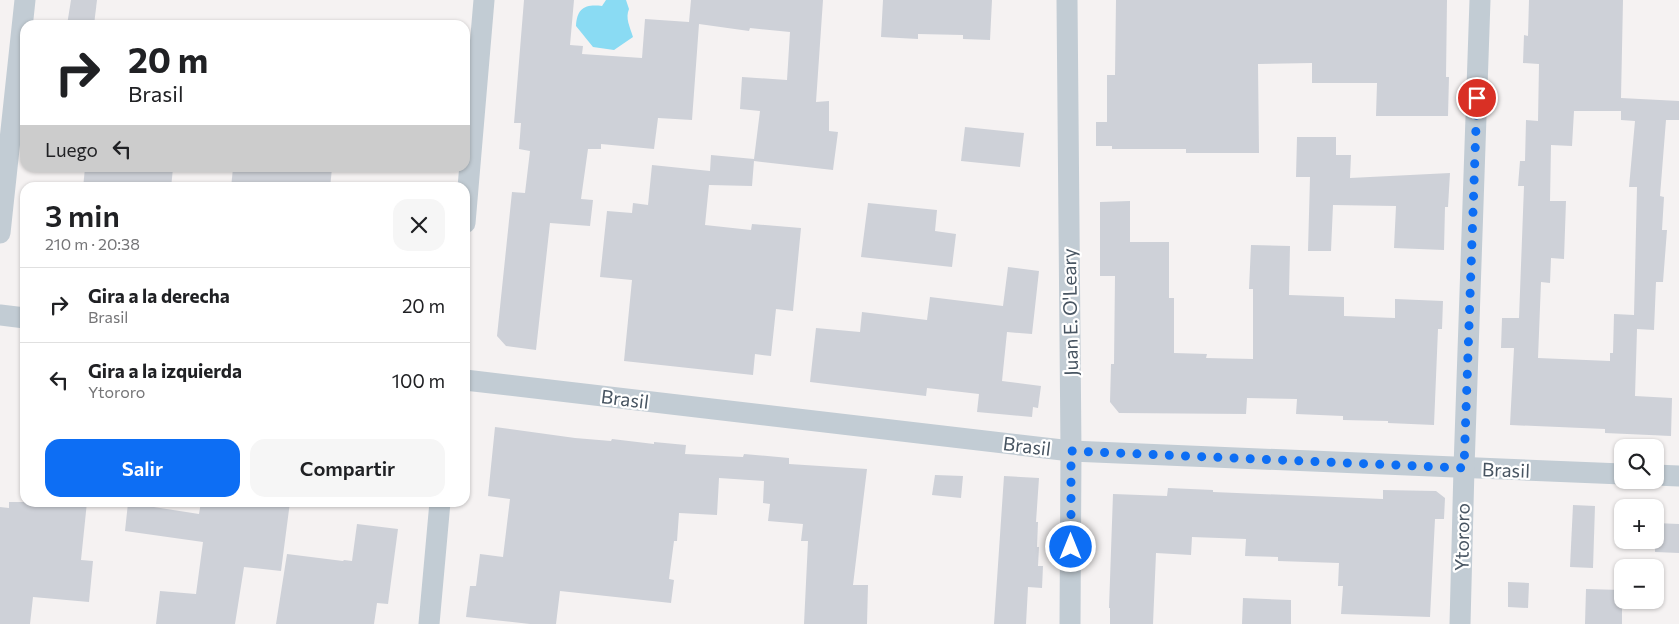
<!DOCTYPE html>
<html lang="es">
<head>
<meta charset="utf-8">
<style>
  :root { --surface:#fff; --page:#f6f6f6; --text:#202124; --muted:#757577; --line:#e0e0e0; --accent:#0d6ef4 }
  body { margin:0; font-family:Commissioner,sans-serif; background:var(--page); color:var(--text); height:100vh; display:flex; flex-direction:column; font-size:19px; white-space:nowrap }
  * { box-sizing:border-box; margin:0 }
  p { font-size:16px; color:var(--muted) }
  .icon { flex:none; width:28px; height:28px; fill:none; stroke:currentColor; stroke-width:2; stroke-linecap:round; stroke-linejoin:round }
  .map { position:relative; flex:1; overflow:hidden }
  .details { position:absolute; left:20px; top:182px; width:450px; height:325px; display:flex; flex-direction:column; background:var(--surface); border-radius:15px; box-shadow:0 1px 4px #0004 }
  .details>* { flex:none }
  .hud { position:absolute; left:20px; top:20px; width:450px; height:152px; border-radius:15px; box-shadow:0 1px 4px #0004; background:#fff; color:var(--text); overflow:hidden }
  .fabs { position:absolute; left:1614px; top:439px; display:grid; gap:10px }
  .fabs a { display:grid; place-items:center; width:50px; height:50px; border-radius:10px; background:var(--surface); box-shadow:0 1px 4px #0004; font-size:25px }
  .pin { position:absolute; display:grid; place-items:center; width:42px; height:42px; color:#fff; margin:-21px; border:2px solid #fff; border-radius:50%; box-shadow:0 1px 5px #0007 }
  .me { position:absolute; width:55px; margin:-28px; rotate:0deg; stroke-linejoin:round; filter:drop-shadow(0 0 4px #0008) }
  .turn { display:flex; align-items:center; gap:18px; height:105px; padding:0 25px; font-size:22px }
  .turn .icon { width:65px; height:65px; stroke-width:2.5 }
  .turn b { display:block; font-size:35px; line-height:42px }
  .then { display:flex; align-items:center; height:48px; padding:0 25px; background:#0003; gap:10px; font-size:19px }
  .round { display:grid; place-items:center; flex:none; width:52px; height:52px; border-radius:15px; background:var(--page) }
  .headline { display:flex; align-items:center; justify-content:space-between; height:85px; padding:0 25px }
  h1 { font-size:30px; font-weight:600; line-height:38px }
  .primary-button { display:flex; gap:10px; margin-top:auto; padding:10px 25px }
  .primary-button a { flex:1; height:58px; border-radius:15px; background:var(--accent); color:#fff; font-size:20px; font-weight:600; line-height:58px; text-align:center }
  .primary-button a+a { background:var(--page); color:var(--text) }
  ul { padding:0; list-style:none }
  li { display:flex; align-items:center; gap:15px; height:75px; padding:0 25px; border-top:1px solid var(--line) }
  li div { flex:1 }
  li b { display:block; font-size:19px }
  li em { font-style:normal }
  .map>svg:first-child { display:block }
  .water { fill:#8adbf3 }
  .building { fill:#ced1d8; fill-rule:evenodd }
  .lines { fill:none; stroke-linecap:round; stroke-linejoin:round }
  .street { stroke:#c2ccd4; stroke-width:21 }
  .route { stroke:#0d6ef4; stroke-width:9; stroke-dasharray:0 16.2 }
  .labels { text-anchor:middle; stroke-width:4.5; stroke-linejoin:round; paint-order:stroke }
  .street-label { font-size:19px; fill:#485562; stroke:#fff }
</style>
</head>
<body>
<div class="map">
<svg width="1679" height="624" viewBox="0 0 1679 624">
  <rect width="100%" height="100%" fill="#f5f2f2"/>
  <path class="water" d="M606 0H626L629 9C625 18 630 27 633 37L614 50 593 47 576 26C577 8 585 4 602 6Z"/>
  <g class="building">
    <polygon points="71,0 97,0 94,25 67,25"/>
    <polygon points="524,0 574,0 570,45 583,46 582,54 642,58 645,19 689,22 691,0 823,0 816,102 829,101 829,131 838,132 833,170 754,161 752,186 709,185 705,225 751,230 752,224 801,228 793,311 776,309 771,356 755,354 753,375 624,361 632,280 600,277 607,211 632,213 633,203 648,205 652,165 710,171 711,155 754,159 760,111 740,109 742,77 787,80 790,32 750,28 749,31 699,24 692,120 658,118 654,149 601,144 601,149 588,149 581,199 593,200 590,226 550,223 536,350 506,346 497,336 512,192 525,193 530,151 519,149 521,123 514,123"/>
    <polygon points="883,0 992,0 990,40 963,39 963,35 918,34 918,39 881,37"/>
    <polygon points="1116,0 1447,0 1446,77 1449,77 1448,116 1376,116 1377,83 1312,83 1312,63 1258,64 1259,153 1186,153 1186,149 1112,149 1112,146 1096,146 1096,122 1107,122 1107,75 1115,75"/>
    <path d="M1529 0H1623L1621 98 1679 101V120H1666L1660 196 1664 197 1662 230H1667L1663 282H1656L1654 330 1637 329 1635 396 1672 398 1671 436 1605 433V429L1510 425 1514 348H1501L1502 318H1519L1524 186H1518L1520 161H1525L1526 120 1538 121 1539 64 1523 63 1524 35 1528 36ZM1574 111H1621V120L1635 121 1629 187H1637L1634 315 1614 314 1613 353H1610V361L1538 358 1541 282 1550 283 1551 258 1564 259 1566 201H1550L1551 145 1572 146Z"/>
    <polygon points="965,127 1024,133 1020,167 961,161"/>
    <polygon points="1297,137 1336,137 1336,155 1351,155 1350,178 1450,173 1448,207 1445,207 1444,250 1394,248 1396,206 1333,205 1331,251 1308,251 1310,177 1296,177"/>
    <polygon points="85,168 173,168 171,188 83,188"/>
    <polygon points="233,168 332,168 330,188 231,188"/>
    <polygon points="1130,201 1130,242 1169,242 1169,298 1174,298 1174,353 1207,354 1206,358 1253,359 1253,289 1249,289 1251,245 1290,246 1289,295 1344,297 1344,316 1395,318 1395,299 1443,301 1442,329 1438,329 1434,425 1388,423 1388,421 1343,420 1343,416 1296,414 1297,399 1247,398 1246,414 1119,413 1110,402 1111,364 1114,364 1115,276 1100,276 1100,202"/>
    <polygon points="868,203 937,210 935,231 956,234 952,267 861,257"/>
    <polygon points="1008,267 1039,271 1032,334 1007,332 1002,381 1041,386 1038,408 1033,407 1032,417 977,412 979,394 927,388 926,396 810,382 816,328 860,332 862,312 927,320 930,297 1003,306"/>
    <polygon points="495,427 575,438 611,441 612,439 654,444 654,442 686,445 685,454 743,457 744,454 789,458 789,464 867,469 853,585 868,585 867,624 804,624 808,541 801,541 803,524 768,521 770,504 763,503 764,481 719,478 717,515 679,513 677,541 674,541 669,579 674,580 671,603 560,591 556,624 530,624 466,617 470,586 476,586 480,554 503,557 510,499 488,496"/>
    <polygon points="935,475 963,476 961,498 932,495"/>
    <polygon points="1004,476 1039,478 1036,522 1038,522 1037,547 1039,547 1038,566 1043,566 1042,588 1028,587 1026,624 994,624"/>
    <polygon points="1168,488 1213,490 1213,492 1383,499 1383,490 1436,491 1445,498 1444,519 1435,519 1430,617 1341,614 1343,586 1338,586 1339,563 1278,561 1278,557 1245,556 1246,539 1192,537 1191,555 1156,553 1153,624 1110,624 1110,608 1109,608 1113,494 1167,496"/>
    <polygon points="9,502 87,502 81,560 93,561 89,602 33,597 30,624 0,624 0,507 9,508"/>
    <polygon points="201,502 290,502 281,571 244,567 235,624 156,624 160,591 196,594 203,542 125,531 128,503 199,514"/>
    <polygon points="1573,505 1595,506 1593,568 1570,567"/>
    <polygon points="1655,523 1679,524 1679,553 1655,552"/>
    <polygon points="357,524 398,529 388,604 377,603 374,624 276,624 287,554 343,561 344,560 352,561"/>
    <polygon points="1508,582 1529,583 1528,608 1508,607"/>
    <polygon points="1586,589 1622,590 1622,624 1585,624"/>
    <polygon points="1243,598 1291,600 1291,624 1242,624"/>
  </g>
  <g class="lines">
    <g class="street">
      <polyline points="1067,0 1071,451 1070,624"/>
      <polyline points="465,223 484,0"/>
      <polyline points="0,233 25,0"/>
      <polyline points="0,315 25,318"/>
      <polyline points="465,380 1071,451 1622,474"/>
      <polyline points="1655,475 1679,476"/>
      <polyline points="429,624 440,502"/>
      <polyline points="1460,624 1464,468 1480,0"/>
    </g>
  </g>
  <g class="lines">
    <polyline class="route" points="1071,547 1071,451 1464,468 1477,98"/>
  </g>
  <g class="labels">
    <g class="street-label">
      <text transform="translate(1070 312) rotate(-91)" y="7">Juan E. O'Leary</text>
      <text transform="translate(625 399) rotate(7)" y="7">Brasil</text>
      <text transform="translate(1027 446) rotate(7)" y="7">Brasil</text>
      <text transform="translate(1506 470) rotate(2)" y="7">Brasil</text>
      <text transform="translate(1462 537) rotate(-89)" y="7">Ytororo</text>
    </g>
  </g>
</svg>
<div class="fabs">
<a><svg class="icon" aria-label="search" viewBox="0 0 24 24"><circle cx="10" cy="10" r="6"/><path d="M15 15l6 6"/></svg></a>
<a>+</a>
<a>−</a>
</div>
<div class="pin" style="left:1477px;top:98px;background:#d93025"><svg class="icon" aria-label="arrive" viewBox="0 0 24 24"><path d="M6 21V4h12l-3 4 3 4H6"/></svg></div>
<svg class="me" style="left:1071px;top:547px" viewBox="-20 -20 40 40"><circle r="17" fill="#0d6ef4" stroke="#fff" stroke-width="3"/><path d="M0-11L8 9 0 5-8 9z" fill="#fff"/></svg>
<div class="hud">
<div class="turn"><svg class="icon" aria-label="right" viewBox="0 0 24 24"><path d="M7 20v-9h11M14 6l5 5-5 5"/></svg><div><b>20 m</b>Brasil</div></div>
<div class="then">Luego<svg class="icon" aria-label="left" viewBox="0 0 24 24"><path d="M17 20v-9H6M10 6l-5 5 5 5"/></svg></div>
</div>
<section class="details">
<div class="headline"><div><h1>3 min</h1><p>210 m · 20:38</p></div><a class="round"><svg class="icon" aria-label="close" viewBox="0 0 24 24"><path d="M6 6l12 12M18 6L6 18"/></svg></a></div>
<ul>
<li><svg class="icon" aria-label="right" viewBox="0 0 24 24"><path d="M7 20v-9h11M14 6l5 5-5 5"/></svg><div><b>Gira a la derecha</b><p>Brasil</p></div><em>20 m</em></li>
<li><svg class="icon" aria-label="left" viewBox="0 0 24 24"><path d="M17 20v-9H6M10 6l-5 5 5 5"/></svg><div><b>Gira a la izquierda</b><p>Ytororo</p></div><em>100 m</em></li>
</ul>
<div class="primary-button"><a>Salir</a><a>Compartir</a></div>
</section>
</div>
</body>
</html>
